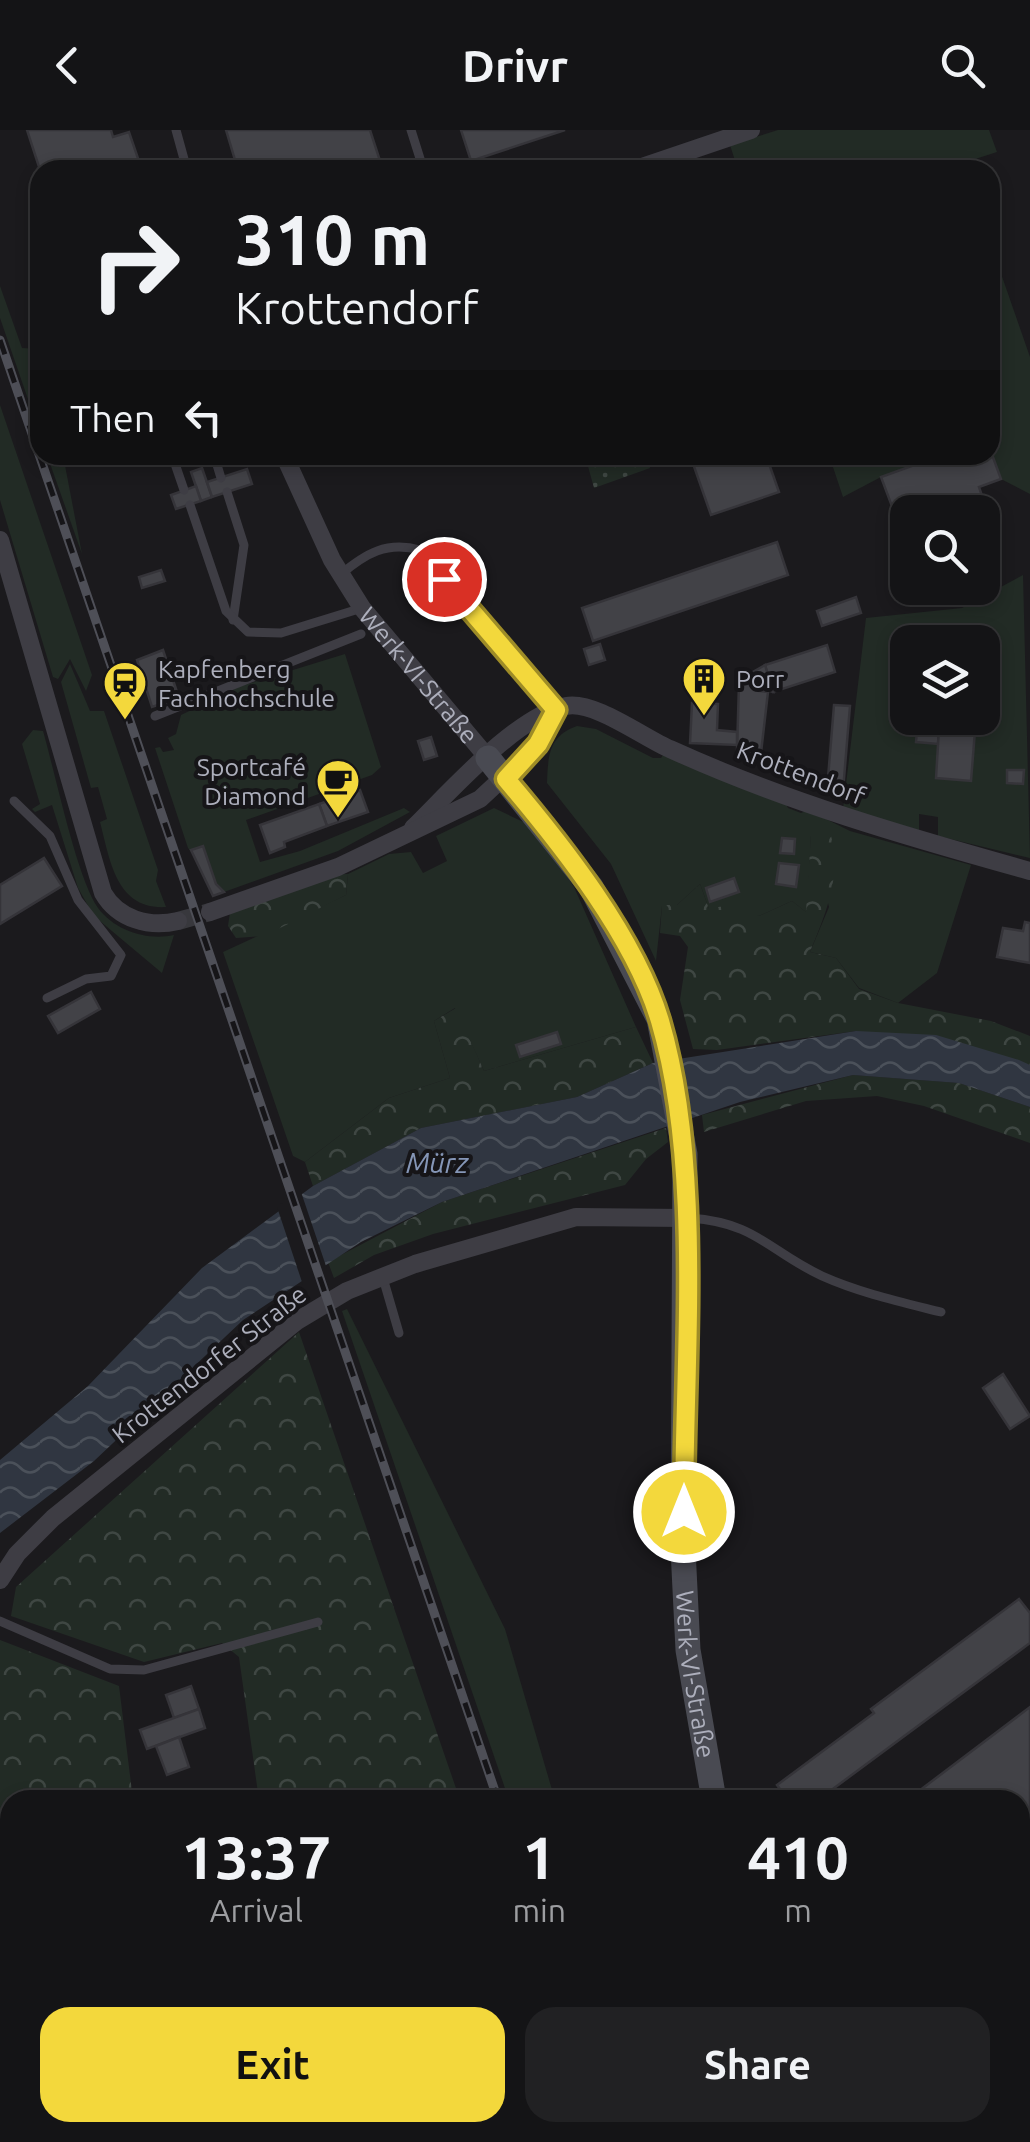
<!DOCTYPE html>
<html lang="en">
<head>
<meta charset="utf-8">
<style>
  :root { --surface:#141416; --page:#212123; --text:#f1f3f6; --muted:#9d9ea1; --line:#333335; --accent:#f3d83c }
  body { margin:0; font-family:Ubuntu,sans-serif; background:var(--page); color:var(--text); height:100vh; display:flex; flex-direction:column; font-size:38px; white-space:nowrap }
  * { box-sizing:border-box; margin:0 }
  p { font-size:32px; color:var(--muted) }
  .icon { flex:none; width:55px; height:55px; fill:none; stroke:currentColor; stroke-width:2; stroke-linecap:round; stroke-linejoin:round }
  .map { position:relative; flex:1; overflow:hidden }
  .details { position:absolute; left:0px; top:1660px; width:1030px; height:352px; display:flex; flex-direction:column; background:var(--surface); border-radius:30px 30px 0 0; box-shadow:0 5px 15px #0003,0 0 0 2px var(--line) }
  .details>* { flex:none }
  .top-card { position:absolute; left:30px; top:30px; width:970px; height:305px; border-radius:30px; box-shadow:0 5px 15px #0003,0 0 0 2px var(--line); background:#141416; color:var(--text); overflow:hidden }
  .controls { position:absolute; left:890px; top:365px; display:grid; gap:20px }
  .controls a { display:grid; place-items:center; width:110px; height:110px; border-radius:20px; background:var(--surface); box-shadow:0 5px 15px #0003,0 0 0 2px var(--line); font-size:50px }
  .pin { position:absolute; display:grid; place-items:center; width:85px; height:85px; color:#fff; margin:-42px; border:5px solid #fff; border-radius:50%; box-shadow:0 2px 10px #0007 }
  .me { position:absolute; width:110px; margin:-55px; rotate:0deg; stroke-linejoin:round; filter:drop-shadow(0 0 8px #0008) }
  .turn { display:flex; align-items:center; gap:35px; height:210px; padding:0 40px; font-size:45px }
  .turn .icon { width:130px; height:130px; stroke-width:2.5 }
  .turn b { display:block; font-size:70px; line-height:85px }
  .then { display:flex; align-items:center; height:95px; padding:0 40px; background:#0003; gap:20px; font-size:38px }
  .eta { display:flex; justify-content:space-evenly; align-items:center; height:170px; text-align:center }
  .eta b { font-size:60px; font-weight:700; line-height:70px }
  .primary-button { display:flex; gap:20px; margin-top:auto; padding:20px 40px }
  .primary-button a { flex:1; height:115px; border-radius:30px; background:var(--accent); color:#111; font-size:40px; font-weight:700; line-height:115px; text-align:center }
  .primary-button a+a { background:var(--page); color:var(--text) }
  header { display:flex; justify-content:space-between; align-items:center; height:130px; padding:0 40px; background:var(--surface); font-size:45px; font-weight:700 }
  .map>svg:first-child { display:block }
  .grass { fill:#222b25; fill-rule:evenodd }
  .forest { fill:url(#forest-crowns) }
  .garden { fill:url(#garden-dots) }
  .water { fill:url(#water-waves) }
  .pier { fill:#1b1a1d }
  .building { fill:#424247; stroke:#353439; stroke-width:2.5 }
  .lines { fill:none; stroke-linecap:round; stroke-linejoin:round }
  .minor-tunnel { stroke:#38383d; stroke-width:18; stroke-dasharray:18 9; stroke-linecap:butt }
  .service { stroke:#3e3d44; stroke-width:9 }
  .minor { stroke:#3e3d44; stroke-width:18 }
  .secondary { stroke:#494a52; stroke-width:25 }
  .primary { stroke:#575861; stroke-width:28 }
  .motorway { stroke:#676873; stroke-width:32 }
  .rail-casing { stroke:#4e4f57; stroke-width:9 }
  .rail { stroke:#161518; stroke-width:5; stroke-dasharray:15; stroke-linecap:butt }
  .route-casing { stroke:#9e8c27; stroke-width:25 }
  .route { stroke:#f3d83c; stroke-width:18 }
  .labels { text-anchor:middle; stroke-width:8; stroke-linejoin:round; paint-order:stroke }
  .poi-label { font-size:25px; fill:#adafbc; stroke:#161518; text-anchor:start }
  .street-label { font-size:25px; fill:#adafbc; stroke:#161518 }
  .water-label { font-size:28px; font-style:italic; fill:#8596b7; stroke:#161518 }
</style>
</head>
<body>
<header><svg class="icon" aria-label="back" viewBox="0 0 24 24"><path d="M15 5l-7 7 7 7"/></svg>Drivr<svg class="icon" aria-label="search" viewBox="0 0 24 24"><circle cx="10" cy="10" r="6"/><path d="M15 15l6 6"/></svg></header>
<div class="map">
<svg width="1030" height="2012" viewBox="0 0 1030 2012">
  <defs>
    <pattern id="forest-crowns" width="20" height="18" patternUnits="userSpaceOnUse" patternTransform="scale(2.5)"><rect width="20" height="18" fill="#222b25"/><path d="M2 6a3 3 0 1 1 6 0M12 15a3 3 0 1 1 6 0" fill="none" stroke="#3f4743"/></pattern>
    <pattern id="garden-dots" width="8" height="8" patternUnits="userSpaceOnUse" patternTransform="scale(2.5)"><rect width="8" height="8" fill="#222b25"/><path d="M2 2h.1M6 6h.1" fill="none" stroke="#3f4743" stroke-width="1.8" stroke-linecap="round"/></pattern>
    <pattern id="water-waves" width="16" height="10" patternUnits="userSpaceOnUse" patternTransform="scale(2.5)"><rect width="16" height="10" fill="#303641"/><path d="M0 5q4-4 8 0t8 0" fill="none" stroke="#4b515a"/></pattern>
  </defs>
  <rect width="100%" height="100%" fill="#1b1a1d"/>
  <g class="grass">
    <polygon points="778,0 989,0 997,22 963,33 965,40 738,40 730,15"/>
    <polygon points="990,112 1030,227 1030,364 1001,349 990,319"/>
    <polygon points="0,156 22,218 40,219 40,304 0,188"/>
    <polygon points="0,275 92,545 86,561 70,529 58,549 53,547 0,370"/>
    <polygon points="47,325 63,325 82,424"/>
    <polygon points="829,325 942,325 881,347 843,367"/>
    <path d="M1023 445 1030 728 938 706V687L919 684V700L843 679 866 488 962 478ZM908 512H982V588H908Z"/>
    <polygon points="345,524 381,637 372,645 246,690 260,732 300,721 404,678 410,682 338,721 224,762 188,718 155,618 160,617 163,622 174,620 168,608 176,604 181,585 241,556"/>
    <path d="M70 534 90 581H104L158 740 156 751 166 777C116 780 110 730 100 692L107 689 98 657 91 658 61 552Z"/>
    <path d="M577 596 596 599 653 628H661L665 622 783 667 788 678 801 683 808 680 850 701 971 735 937 843 898 873 859 858 836 828 810 822 829 777 811 705 807 783 792 771 759 786 709 779 700 754 677 775 662 776 656 831 611 734 547 653C548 625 549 606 577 596Z"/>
    <path d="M33 600 43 601C55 642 77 749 98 778 115 801 148 811 174 805L162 843 94 786 78 758 52 675 35 682 32 679 40 674 22 614Z"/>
    <polygon points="494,678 534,697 574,757 636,897 484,941 455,878 434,891 450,948 389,968 305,1032 293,1026 223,822 346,765 348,744 389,724 411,722 423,743 447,731 436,706"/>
    <polygon points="347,1179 505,1499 555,1670 509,1670 342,1181"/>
    <polygon points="679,2003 867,2003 859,2012 682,2012"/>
  </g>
  <g class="forest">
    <path d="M829 700C844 740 826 784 810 822L836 828 859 859 898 873 991 891 1030 906V935L856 901 717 920 693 919 680 870 688 817 680 806 660 803 662 775H677L700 754 709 779 733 774 759 786 792 771 806 782 811 704Z"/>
    <polygon points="348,744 346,765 264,806 236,808 228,796 230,783 329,745"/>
    <polygon points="456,878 484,941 636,897 653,933 577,967 421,998 313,1056 305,1032 389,968 450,948 434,891"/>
    <polygon points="853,945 959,953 1030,977 1030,1013 924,976 877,966 806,971 704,1002 702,985"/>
    <polygon points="666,998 668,1012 646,1029 625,1055 433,1104 374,1125 334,1148 328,1132 442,1072"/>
    <polygon points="299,1202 460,1670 259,1670 239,1527 222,1513 144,1532 11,1486 16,1457"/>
    <polygon points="0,1510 119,1556 133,1670 10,1670 10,1976 0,1978"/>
  </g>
  <polygon class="garden" points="597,325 646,325 650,338 594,358 588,336"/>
  <polygon class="water" points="856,901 936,905 1019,930 1030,935 1030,977 959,953 853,945 740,972 442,1072 361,1112 243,1190 94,1331 0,1403 0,1330 88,1256 202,1138 313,1056 421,998 577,967 653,933"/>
  <polygon class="pier" points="300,1059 327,1139 303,1155 277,1077"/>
  <g class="building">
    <polygon points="27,0 111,0 113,7 129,2 142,40 40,40"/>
    <polygon points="226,0 370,0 383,40 238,40"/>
    <polygon points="461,0 565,0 471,31"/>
    <polygon points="990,319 1001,349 979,357 988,384 935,382 932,374 896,387 881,347 942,325 990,325"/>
    <polygon points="690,325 766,325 779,362 711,385"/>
    <polygon points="202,338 212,367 201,371 191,342"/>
    <polygon points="247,339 252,354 212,367 207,352"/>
    <polygon points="196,356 201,371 176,379 171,365"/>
    <polygon points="777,412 788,445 593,511 582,478"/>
    <polygon points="161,440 165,451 142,458 139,447"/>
    <polygon points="856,467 861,483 822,496 817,481"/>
    <polygon points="600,514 605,530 589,535 584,519"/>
    <polygon points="827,515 835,542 773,562 765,535"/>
    <polygon points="163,520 179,568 152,577 137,530"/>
    <polygon points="765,535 773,562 743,553 744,547"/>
    <polygon points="739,553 760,555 759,561 768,562 761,623 737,620"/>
    <polygon points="692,573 718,574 717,600 737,602 737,615 690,613"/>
    <polygon points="834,575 850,576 843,661 827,660"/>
    <polygon points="918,588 940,588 938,614 916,612"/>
    <polygon points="939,598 975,601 971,651 936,648"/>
    <polygon points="431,607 437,626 424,630 418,611"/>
    <polygon points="1007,640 1024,640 1023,654 1007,653"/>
    <polygon points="360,660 368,682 327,696 319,674"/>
    <polygon points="319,674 327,696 284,712 285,717 270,723 260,695"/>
    <polygon points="782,708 795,709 794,724 780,723"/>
    <polygon points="203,716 216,754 224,762 213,766 191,720"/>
    <polygon points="44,728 62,756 0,794 0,755"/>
    <polygon points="779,733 799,735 796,757 776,754"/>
    <polygon points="734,748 739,762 710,772 706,758"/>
    <polygon points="1025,792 1030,793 1030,833 997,827 1003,798 1023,801"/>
    <polygon points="91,862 100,879 58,903 48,886"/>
    <polygon points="557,902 561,914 520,927 516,915"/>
    <polygon points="1003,1244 1030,1286 1010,1299 983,1258"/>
    <polygon points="1019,1469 1030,1483 1030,1513 818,1670 788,1670 777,1655 874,1583 871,1579"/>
    <polygon points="191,1556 199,1579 174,1588 166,1565"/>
    <polygon points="1030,1577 1030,1688 1020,1696 1020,1670 907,1670"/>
    <polygon points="199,1579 205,1598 147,1619 140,1600"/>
    <polygon points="179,1607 189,1637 167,1645 156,1616"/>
    <polygon points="93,2002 115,2002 116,2012 95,2012"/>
    <polygon points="115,2002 140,2002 141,2009 116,2012"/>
    <polygon points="228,2002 250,2002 252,2012 229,2012"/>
    <polygon points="393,2002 436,2002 426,2005 427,2012 386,2012 395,2010"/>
    <polygon points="199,2003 200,2012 186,2012 185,2005"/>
  </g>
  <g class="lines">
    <polyline class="minor-tunnel" points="178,791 210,782"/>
    <g class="service">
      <polyline points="176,0 187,40"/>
      <polyline points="411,0 423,38"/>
      <polyline points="172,325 184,360"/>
      <polyline points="214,325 221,348"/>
      <polyline points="227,362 244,415 233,490"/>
      <polyline points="190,375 226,481 248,502 281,503 362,478"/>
      <path d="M340 445C366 423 387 411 420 420L555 578"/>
      <polyline points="155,586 361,504"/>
      <polyline points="14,671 50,706 78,770 121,825 111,846 86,849 47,868"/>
      <path d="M690 1088C757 1093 767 1120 822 1146 860 1163 901 1172 941 1182"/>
      <polyline points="383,1148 399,1203"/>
      <polyline points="0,1491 110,1539 144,1540 318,1492"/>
    </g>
    <g class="minor">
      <polyline points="633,40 751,0"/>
      <path id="s1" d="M284 325 332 430 362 478 488 628"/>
      <path d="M0 410 103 763C118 789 149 798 178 791"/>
      <path d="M413 698C449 663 517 585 566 576 594 570 644 608 670 619 786 672 908 707 1030 741"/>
      <polyline points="210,782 338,737 480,669 539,614 557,580"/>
      <polyline points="0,1450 17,1424 53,1388 297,1191 347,1161 415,1134 576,1087 685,1088"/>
      <polyline points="172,2002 173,2012"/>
      <polyline points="360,2012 361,2002"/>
    </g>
    <path class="secondary" id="s2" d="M488 628 591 757 659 889 685 1024 683 1419 688 1520 714 1670"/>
    <polyline class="primary" points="666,2002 668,2012"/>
    <g class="motorway">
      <polyline points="1020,1884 1030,1877"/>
      <polyline points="1020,1918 1030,1911"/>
      <polyline points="873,2012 885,2002"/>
      <polyline points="919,2012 927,2002"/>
    </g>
    <defs>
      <g id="rail">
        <polyline points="0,210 498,1670"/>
        <polyline points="592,2002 595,2012"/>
      </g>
    </defs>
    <use href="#rail" class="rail-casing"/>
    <use href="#rail" class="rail"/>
  </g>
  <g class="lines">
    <defs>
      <path id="route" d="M444 449 556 580 538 614 506 649C562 715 635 807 660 891 703 1037 684 1229 684 1382"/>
    </defs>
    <use href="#route" class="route-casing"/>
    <use href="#route" class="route"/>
  </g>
  <defs>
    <symbol id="building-pin" viewBox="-11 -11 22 30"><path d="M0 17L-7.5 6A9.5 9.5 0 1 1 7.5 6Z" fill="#f3d83c" stroke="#161518"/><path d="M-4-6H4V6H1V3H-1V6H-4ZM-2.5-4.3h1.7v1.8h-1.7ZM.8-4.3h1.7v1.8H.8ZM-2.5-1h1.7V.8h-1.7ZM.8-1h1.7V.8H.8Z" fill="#111"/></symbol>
    <symbol id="station-pin" viewBox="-11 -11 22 30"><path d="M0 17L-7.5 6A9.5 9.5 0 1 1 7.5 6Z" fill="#f3d83c" stroke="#161518"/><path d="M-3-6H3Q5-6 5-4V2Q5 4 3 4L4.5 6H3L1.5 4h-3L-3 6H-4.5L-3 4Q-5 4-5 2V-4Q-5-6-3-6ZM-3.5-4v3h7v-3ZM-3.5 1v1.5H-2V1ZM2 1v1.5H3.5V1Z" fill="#111"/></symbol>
    <symbol id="cafe-pin" viewBox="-11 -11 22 30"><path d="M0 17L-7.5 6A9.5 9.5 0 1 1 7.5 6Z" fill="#f3d83c" stroke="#161518"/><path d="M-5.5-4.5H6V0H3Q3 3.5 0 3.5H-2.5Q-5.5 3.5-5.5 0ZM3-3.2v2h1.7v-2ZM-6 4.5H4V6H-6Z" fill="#111"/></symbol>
  </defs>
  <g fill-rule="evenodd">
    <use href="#building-pin" x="679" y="524" width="50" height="68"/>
    <use href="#station-pin" x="100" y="528" width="50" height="68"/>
    <use href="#cafe-pin" x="313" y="626" width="50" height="68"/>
  </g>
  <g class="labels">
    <g class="poi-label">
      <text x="158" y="548">Kapfenberg<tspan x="158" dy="29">Fachhochschule</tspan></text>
      <text x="736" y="558">Porr</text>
      <text x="306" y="646" text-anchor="end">Sportcafé<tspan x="306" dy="29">Diamond</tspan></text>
    </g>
    <g class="street-label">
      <text dy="9" stroke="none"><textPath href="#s1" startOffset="260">Werk-VI-Straße</textPath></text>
      <text transform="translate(801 643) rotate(21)" y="9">Krottendorf</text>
      <text transform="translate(209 1234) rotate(-38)" y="9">Krottendorfer Straße</text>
      <text dy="9" stroke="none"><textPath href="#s2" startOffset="972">Werk-VI-Straße</textPath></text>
    </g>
    <g class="water-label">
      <text x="437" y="1043">Mürz</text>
    </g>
  </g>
</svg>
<div class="controls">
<a><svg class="icon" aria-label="search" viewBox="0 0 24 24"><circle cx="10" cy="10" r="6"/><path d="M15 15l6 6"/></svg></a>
<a><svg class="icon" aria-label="layers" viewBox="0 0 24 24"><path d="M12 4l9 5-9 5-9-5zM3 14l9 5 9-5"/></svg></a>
</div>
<div class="pin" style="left:444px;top:449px;background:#d93025"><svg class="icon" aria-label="arrive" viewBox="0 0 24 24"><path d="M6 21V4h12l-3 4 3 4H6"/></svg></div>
<svg class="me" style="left:684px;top:1382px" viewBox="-20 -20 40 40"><circle r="17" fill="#f3d83c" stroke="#fff" stroke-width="3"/><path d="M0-11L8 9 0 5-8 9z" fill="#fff"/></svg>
<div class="top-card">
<div class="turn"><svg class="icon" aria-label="right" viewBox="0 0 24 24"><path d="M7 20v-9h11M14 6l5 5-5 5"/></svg><div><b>310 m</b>Krottendorf</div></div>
<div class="then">Then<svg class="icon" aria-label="left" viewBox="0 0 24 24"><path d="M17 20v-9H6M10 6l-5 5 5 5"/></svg></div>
</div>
<section class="details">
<div class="eta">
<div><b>13:37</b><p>Arrival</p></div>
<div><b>1</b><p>min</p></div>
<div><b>410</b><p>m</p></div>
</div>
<div class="primary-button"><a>Exit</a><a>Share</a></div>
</section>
</div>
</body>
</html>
